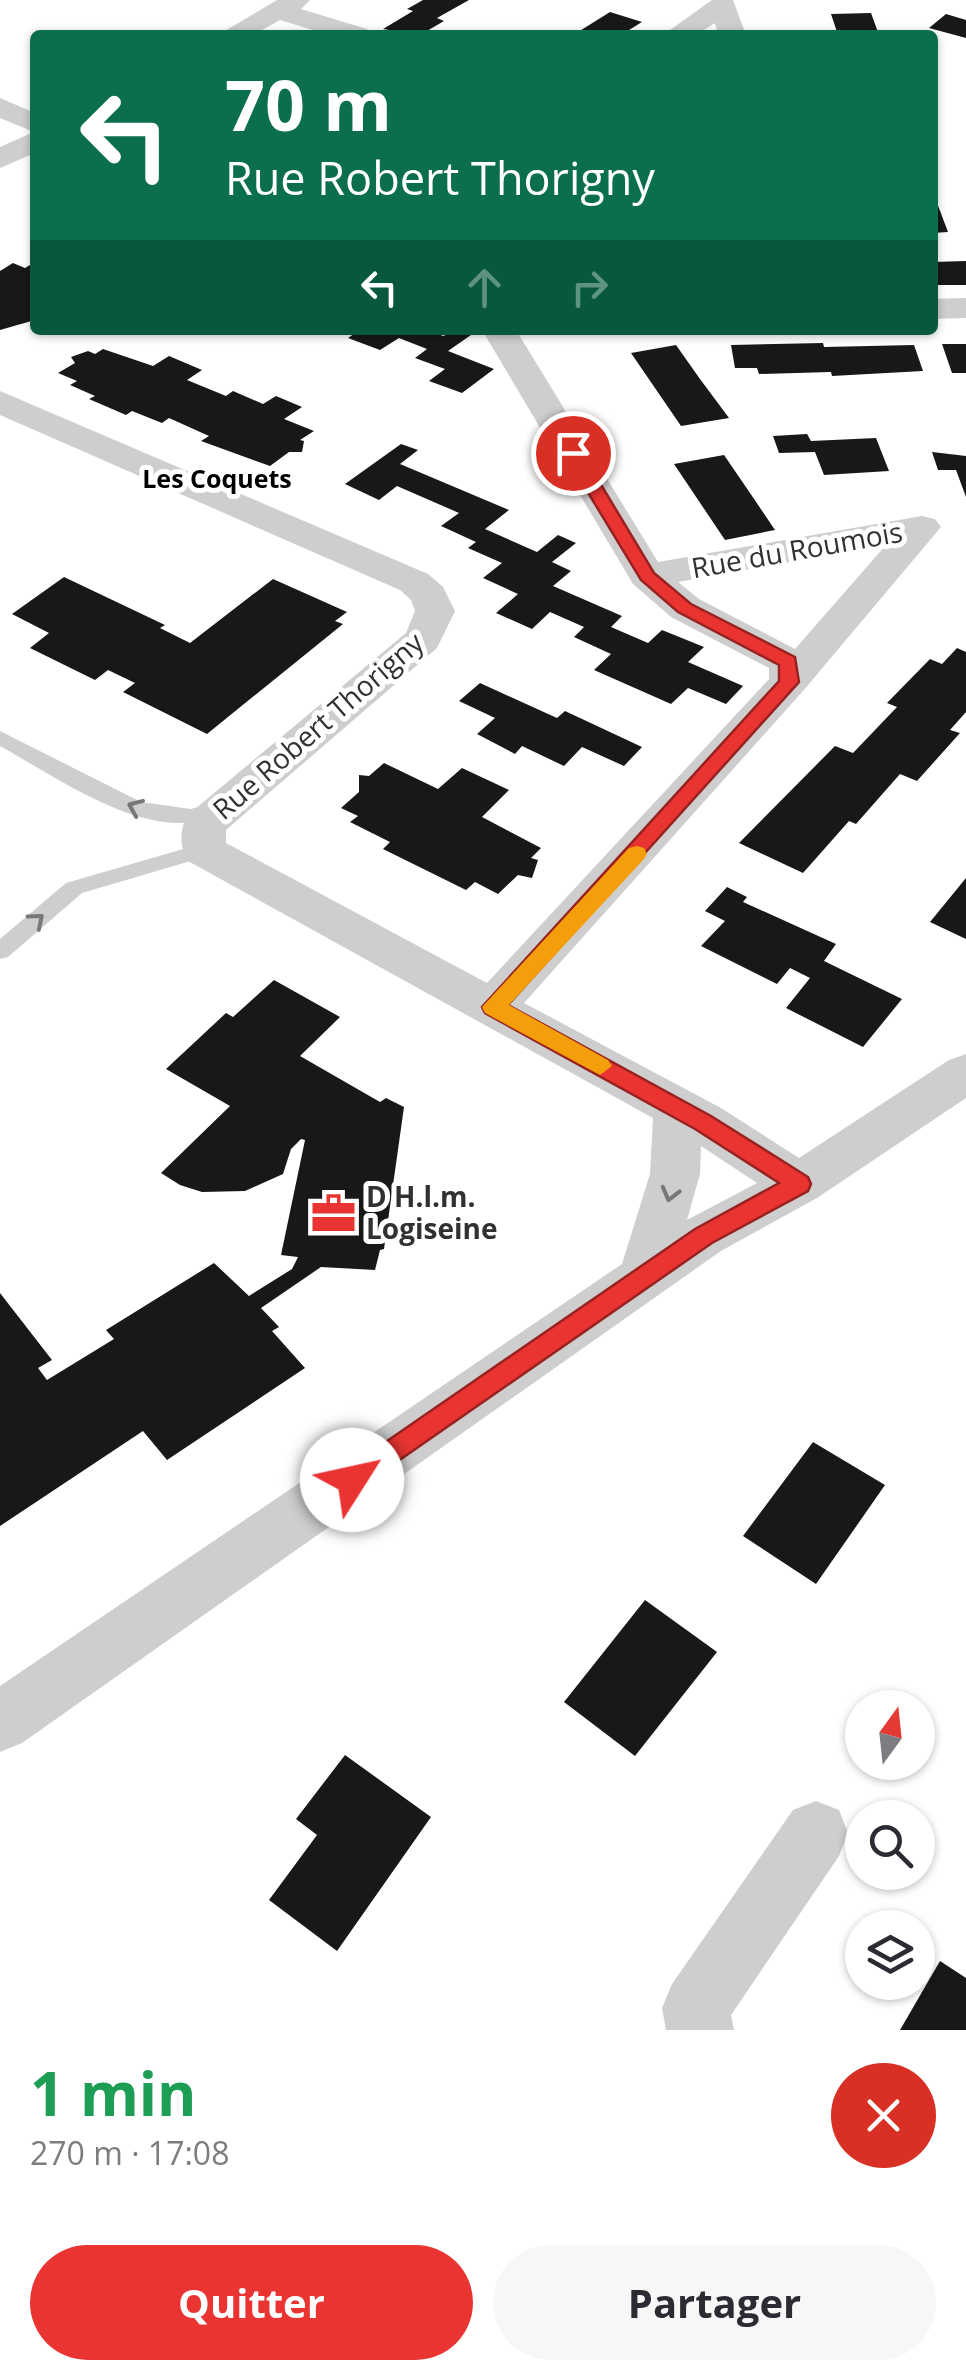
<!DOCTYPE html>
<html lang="fr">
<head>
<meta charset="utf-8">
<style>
  :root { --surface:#fff; --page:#f7f7f7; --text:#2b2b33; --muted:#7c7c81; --accent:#e93432 }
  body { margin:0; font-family:"Open Sans",sans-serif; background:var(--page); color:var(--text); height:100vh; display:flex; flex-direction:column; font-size:38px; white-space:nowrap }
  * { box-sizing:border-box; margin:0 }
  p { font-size:32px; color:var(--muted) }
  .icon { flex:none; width:55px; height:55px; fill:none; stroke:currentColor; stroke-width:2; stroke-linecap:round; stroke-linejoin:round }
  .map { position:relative; height:2030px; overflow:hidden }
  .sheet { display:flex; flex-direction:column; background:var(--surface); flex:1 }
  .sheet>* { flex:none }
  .banner { position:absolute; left:30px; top:30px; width:908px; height:305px; border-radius:10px; box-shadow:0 2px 8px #0004; background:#0b6e4f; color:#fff; overflow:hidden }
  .needle { width:65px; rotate:15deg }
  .buttons { position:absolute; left:845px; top:1690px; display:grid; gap:20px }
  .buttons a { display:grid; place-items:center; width:90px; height:90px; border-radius:50%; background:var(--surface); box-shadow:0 2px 8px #0004; font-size:50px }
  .pin { position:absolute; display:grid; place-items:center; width:85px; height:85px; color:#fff; margin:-42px; border:5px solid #fff; border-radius:50%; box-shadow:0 2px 10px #0007 }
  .me { position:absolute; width:110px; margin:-55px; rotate:55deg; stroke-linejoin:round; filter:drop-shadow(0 0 8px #0008) }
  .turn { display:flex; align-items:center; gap:35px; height:210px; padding:0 30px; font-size:45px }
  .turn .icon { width:130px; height:130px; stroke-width:2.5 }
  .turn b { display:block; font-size:70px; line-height:85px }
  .lanes { display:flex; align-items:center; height:95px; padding:0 30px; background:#0003; justify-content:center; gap:50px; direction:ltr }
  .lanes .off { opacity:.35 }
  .round { display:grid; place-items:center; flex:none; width:105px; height:105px; border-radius:52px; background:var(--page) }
  .summary { display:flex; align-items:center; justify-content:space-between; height:170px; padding:0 30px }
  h1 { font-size:60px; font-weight:700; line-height:75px; color:#1e9e55 }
  .button { display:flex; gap:20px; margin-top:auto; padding:20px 30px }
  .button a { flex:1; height:115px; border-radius:60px; background:var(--accent); color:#fff; font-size:40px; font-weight:700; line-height:115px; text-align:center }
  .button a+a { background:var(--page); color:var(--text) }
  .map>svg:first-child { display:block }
  .building { fill:#181818 }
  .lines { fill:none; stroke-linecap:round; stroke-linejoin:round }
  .lane { fill:#cecece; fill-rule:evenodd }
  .street { fill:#cecece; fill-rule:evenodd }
  .oneway { stroke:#787878 }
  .route { fill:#e93432; stroke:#972220; stroke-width:2.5 }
  .slow { fill:#f59e0b }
  .labels { text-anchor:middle; stroke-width:10; stroke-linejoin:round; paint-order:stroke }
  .far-neighbourhood-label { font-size:25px; font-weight:bold; fill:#000; stroke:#fff }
  .street-label { font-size:28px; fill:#313131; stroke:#fff }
  .poi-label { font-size:28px; font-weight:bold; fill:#313131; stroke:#fff; text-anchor:start }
</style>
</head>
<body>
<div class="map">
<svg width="966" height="2030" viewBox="0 0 966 2030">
  <rect width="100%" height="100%" fill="#fff"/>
  <g class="building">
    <polygon points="423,0 469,0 437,18 444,21 420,35 383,29 413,11 407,9"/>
    <polygon points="610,12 642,22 621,35 578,32"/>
    <polygon points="871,13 879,35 838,35 831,14"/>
    <polygon points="946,14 966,20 966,38 929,28"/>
    <polygon points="932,203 937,203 948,232 932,233"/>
    <polygon points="966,261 966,285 932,285 932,262"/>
    <polygon points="35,262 35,320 0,330 0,271 13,263 25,268"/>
    <polygon points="360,330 429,330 443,336 459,330 471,335 448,351 494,369 462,393 429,381 445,369 415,358 427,349 399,338 380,350 348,338"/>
    <polygon points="823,343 824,347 914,345 923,371 832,376 831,372 759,374 757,368 735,368 731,345"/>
    <polygon points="942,344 966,344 966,373 952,373"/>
    <polygon points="676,345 700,379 729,418 681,426 631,353"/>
    <polygon points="103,349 153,366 169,356 202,370 187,380 226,396 233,391 263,404 276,396 302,407 284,419 314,431 300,440 304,441 302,452 289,452 270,466 201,441 209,436 169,418 162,423 132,411 126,415 89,399 95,396 70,385 77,381 58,373 75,363 71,357 88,351 95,354"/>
    <polygon points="807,434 811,441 876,438 889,471 824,475 815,452 779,453 773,436"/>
    <polygon points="401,444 418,450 400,464 509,510 485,529 537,552 558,535 576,543 552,562 571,571 553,586 622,616 611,627 648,643 662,630 704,647 688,662 743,686 726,704 688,688 671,704 594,670 611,654 574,637 584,627 550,612 532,629 496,613 518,594 483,578 502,563 468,548 476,542 441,526 459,513 397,486 379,500 345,484"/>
    <polygon points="932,452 966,456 966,497 956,470 938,470"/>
    <polygon points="724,455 750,493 775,530 725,540 674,464"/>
    <polygon points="64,577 165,625 160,628 190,643 273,579 347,612 335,621 343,624 207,734 123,692 135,683 108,670 95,680 30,648 49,633 12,614"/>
    <polygon points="957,648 966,652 966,712 950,730 960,733 917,781 900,774 856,824 849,821 803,873 739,843 835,746 853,753 897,707 887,703 930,659 942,664"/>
    <polygon points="480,683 557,718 565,711 642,747 624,766 582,747 564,766 522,746 515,754 477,734 495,718 459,701"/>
    <polygon points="384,763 438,789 462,768 509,790 482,817 541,848 531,858 538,860 532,878 518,875 498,894 475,882 466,890 383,849 390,842 350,822 358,816 341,808 359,792 359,775 369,776"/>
    <polygon points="966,878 966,939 930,922"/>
    <polygon points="727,887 747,897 743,902 836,944 824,961 902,999 863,1047 786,1008 810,978 790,968 777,984 701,946 725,921 705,911"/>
    <polygon points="274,980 340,1017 300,1056 380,1102 386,1098 404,1107 384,1249 380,1250 375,1270 321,1267 261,1308 279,1327 272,1331 305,1368 167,1460 143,1431 0,1526 0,1293 52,1360 38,1368 47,1380 114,1339 106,1330 214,1263 249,1296 292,1269 298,1257 281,1255 305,1140 301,1139 291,1149 283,1174 245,1191 202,1192 180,1185 161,1173 230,1106 166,1069 226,1013 233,1017"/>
    <polygon points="813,1442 885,1485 816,1584 743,1536"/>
    <polygon points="645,1600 717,1652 635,1756 564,1702"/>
    <polygon points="345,1755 431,1817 337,1951 269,1900 317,1835 296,1819"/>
    <polygon points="940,1961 966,1978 966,2030 900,2030"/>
  </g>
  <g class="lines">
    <g class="lane">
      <path d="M0 731 141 802 191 809 215 802 225 809 222 814C213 817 202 821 192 822 131 831 51 774 0 746Z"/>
      <polygon points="204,843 214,850 211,855 82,893 8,957 0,959 0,939 66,883"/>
    </g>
    <g class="street">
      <polygon points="277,0 310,0 301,9 367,29 371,35 329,35 280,20 253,35 218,35"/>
      <polygon points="712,0 733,0 746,35 718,35 715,23 696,35 663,35"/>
      <polygon points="0,98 35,113 35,153 0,168 0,147 34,132 0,118"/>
      <polygon points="966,298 966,318 932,319 932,299"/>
      <path d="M482 330H516L658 562 922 516 935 519 941 527 803 691 524 1003 721 1108 799 1158 949 1060 966 1054V1098L817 1198 721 1251 22 1743 0 1752V1686L622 1264 650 1174 653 1118 188 861C179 846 179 829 189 814L406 633 415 611 411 600 400 590 0 415V391L428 574 443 587 455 611 437 648 226 830V843L487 983 769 679V668L671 617 633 584ZM886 545 795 649 699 599 678 582ZM701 1146 757 1183 687 1220 700 1174Z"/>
      <polygon points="816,1801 839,1810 848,1833 839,1856 731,2015 734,2030 666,2030 662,2008 672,1984 793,1810"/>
    </g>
  </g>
  <defs><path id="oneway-chevron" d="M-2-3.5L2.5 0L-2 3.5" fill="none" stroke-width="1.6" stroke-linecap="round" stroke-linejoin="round" transform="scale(2.5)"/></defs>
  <g class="oneway">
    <use href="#oneway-chevron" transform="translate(135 807) rotate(-157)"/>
    <use href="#oneway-chevron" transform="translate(37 920) rotate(-40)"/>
    <use href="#oneway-chevron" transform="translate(670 1194) rotate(105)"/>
  </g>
  <polygon class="route" points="573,448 582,453 654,573 691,604 795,657 799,682 508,1005 711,1116 808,1177 811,1184 808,1191 712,1243 352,1493 342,1489 338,1480 342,1472 695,1229 779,1183 695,1129 485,1013 482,1007 779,681 779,665 678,612 641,580 564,453"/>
  <polygon class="slow" points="637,846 644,848 647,854 644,859 509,1005 608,1060 612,1066 600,1075 485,1013 482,1007 629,848"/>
  <defs>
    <symbol id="office-bare" viewBox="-9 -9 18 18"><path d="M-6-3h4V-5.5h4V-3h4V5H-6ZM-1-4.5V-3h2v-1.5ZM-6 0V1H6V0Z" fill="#e93432" stroke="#fff" stroke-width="2.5" paint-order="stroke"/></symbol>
  </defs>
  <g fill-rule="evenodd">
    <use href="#office-bare" x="302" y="1182" width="63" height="63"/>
  </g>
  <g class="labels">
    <g class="far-neighbourhood-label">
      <text x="217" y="488">Les Coquets</text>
    </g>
    <g class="street-label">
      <text transform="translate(797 550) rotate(-10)" y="10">Rue du Roumois</text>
      <text transform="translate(318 726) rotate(-41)" y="10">Rue Robert Thorigny</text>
    </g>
    <g class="poi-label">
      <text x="366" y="1207">D H.l.m.<tspan x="366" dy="32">Logiseine</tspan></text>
    </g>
  </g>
</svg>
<div class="buttons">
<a><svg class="needle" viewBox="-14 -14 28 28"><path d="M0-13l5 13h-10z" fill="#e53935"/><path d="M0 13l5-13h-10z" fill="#7c7c81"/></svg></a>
<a><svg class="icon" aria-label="search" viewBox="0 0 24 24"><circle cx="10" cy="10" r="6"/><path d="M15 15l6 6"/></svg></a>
<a><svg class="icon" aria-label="layers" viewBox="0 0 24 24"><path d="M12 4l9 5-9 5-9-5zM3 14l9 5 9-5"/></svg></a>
</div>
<div class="pin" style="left:573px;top:453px;background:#d93025"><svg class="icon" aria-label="arrive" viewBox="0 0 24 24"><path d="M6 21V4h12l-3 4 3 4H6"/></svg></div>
<svg class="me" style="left:352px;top:1480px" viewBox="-20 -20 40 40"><circle r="19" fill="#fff"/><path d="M0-13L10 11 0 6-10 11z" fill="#e93432"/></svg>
<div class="banner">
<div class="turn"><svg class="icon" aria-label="left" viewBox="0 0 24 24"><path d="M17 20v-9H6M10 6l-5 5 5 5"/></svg><div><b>70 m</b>Rue Robert Thorigny</div></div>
<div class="lanes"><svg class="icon" aria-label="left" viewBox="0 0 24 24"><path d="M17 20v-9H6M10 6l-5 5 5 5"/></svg><svg class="icon off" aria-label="ahead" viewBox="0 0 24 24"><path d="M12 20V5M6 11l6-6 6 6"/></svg><svg class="icon off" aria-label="right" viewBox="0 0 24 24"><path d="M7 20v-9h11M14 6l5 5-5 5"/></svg></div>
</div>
</div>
<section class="sheet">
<div class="summary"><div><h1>1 min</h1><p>270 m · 17:08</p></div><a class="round" style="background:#d93025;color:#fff"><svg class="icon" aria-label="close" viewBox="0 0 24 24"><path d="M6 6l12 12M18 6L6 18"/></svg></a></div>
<div class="button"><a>Quitter</a><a>Partager</a></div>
</section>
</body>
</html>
